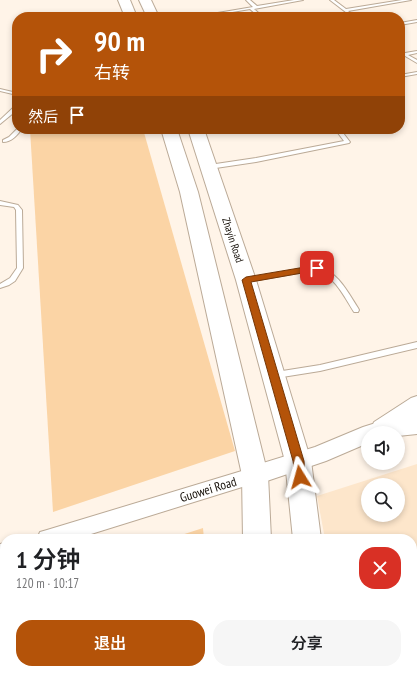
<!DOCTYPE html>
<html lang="zh">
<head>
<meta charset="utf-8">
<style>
  :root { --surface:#fff; --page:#f6f6f6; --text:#202124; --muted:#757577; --accent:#b45309 }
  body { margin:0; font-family:"PT Sans Narrow","Noto Sans SC",sans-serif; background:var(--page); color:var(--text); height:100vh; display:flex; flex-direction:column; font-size:15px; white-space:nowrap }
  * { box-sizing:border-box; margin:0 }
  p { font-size:13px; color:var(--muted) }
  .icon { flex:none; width:22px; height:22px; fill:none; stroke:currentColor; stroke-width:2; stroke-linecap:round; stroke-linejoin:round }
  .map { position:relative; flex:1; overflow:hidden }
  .panel { position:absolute; left:0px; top:534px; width:417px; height:140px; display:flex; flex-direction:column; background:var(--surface); border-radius:16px 16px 0 0; box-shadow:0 2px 6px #0003 }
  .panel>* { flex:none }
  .hud { position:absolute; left:12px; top:12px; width:393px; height:122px; border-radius:16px; box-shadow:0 2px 6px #0003; background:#b45309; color:#fff; overflow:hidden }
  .tools { position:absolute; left:361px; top:426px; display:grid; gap:8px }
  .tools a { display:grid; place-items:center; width:44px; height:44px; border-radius:50%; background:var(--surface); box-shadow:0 2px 6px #0003; font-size:20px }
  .pin { position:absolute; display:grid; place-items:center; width:34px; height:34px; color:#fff; margin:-17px; border-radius:8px; box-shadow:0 2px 6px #0006 }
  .me { position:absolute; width:44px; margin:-22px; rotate:352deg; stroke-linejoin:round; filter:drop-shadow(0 0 3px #0008) }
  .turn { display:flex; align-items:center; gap:14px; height:84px; padding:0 16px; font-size:18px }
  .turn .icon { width:52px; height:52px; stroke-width:2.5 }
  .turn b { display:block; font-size:28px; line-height:34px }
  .then { display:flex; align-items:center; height:38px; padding:0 16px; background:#0003; gap:8px; font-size:15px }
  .round { display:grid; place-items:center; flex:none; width:42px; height:42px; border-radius:16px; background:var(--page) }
  .overview { display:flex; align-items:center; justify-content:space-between; height:68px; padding:0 16px }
  h1 { font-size:24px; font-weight:600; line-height:30px }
  .primary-button { display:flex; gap:8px; margin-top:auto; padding:8px 16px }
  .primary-button a { flex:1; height:46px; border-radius:16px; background:var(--accent); color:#fff; font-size:16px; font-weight:600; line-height:46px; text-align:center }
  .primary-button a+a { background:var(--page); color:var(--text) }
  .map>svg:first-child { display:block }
  .built { fill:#fde6cb; fill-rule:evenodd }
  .green { fill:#fbd4a5 }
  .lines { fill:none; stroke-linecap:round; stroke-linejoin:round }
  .service-casing { stroke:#bbaa97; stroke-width:2 }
  .minor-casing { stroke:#bbaa97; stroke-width:2 }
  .tertiary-casing { stroke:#bbaa97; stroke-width:2 }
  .primary-casing { stroke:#bbaa97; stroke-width:2 }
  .service { fill:#fff; fill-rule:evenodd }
  .minor { fill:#fff; fill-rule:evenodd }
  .tertiary { fill:#fff; fill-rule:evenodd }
  .primary { fill:#fff; fill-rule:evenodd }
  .route { fill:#b45309; stroke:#753606 }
  .labels { text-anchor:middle; stroke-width:3; stroke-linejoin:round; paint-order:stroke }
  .street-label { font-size:11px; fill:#17110a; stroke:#fff }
  .near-street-label { font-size:13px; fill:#17110a; stroke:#fff }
</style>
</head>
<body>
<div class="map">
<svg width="417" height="674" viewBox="0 0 417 674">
  <rect width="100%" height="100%" fill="#fff4e8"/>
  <path class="built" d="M417 464V674H348V669H412V539H325L317 496ZM368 485H398V515H368Z"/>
  <g class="green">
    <polygon points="30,129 143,129 235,451 53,512"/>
    <polygon points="203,528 204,539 169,539"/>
    <polygon points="40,669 212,669 213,674 39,674"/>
  </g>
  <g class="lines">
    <defs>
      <g id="service">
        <polygon points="246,0 250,0 257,6 294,0 303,0 254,9 263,17 259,17 250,9 203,17 194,17 253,7"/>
        <polygon points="330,0 334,0 346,9 402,0 411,0 348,11 356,17 352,17 349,15 329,17 347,13"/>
        <polygon points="417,20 417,22 400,25 400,23"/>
        <polygon points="400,50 405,53 417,51 417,53 408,55 417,60 417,63 400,53"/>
        <polygon points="417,72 417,74 400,77 400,75"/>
        <polygon points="0,89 17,93 17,95 0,91"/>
        <polygon points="15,106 17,106 17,110 0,124 0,120"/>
        <path d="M17 129H22C17 135 12 142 3 142V140L9 137Z"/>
        <polygon points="335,129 340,129 350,142 349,143 256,162 209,169 206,167 209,165 256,158 344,141"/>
        <polygon points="0,201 18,205 22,210 23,268 15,281 9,285 0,288 0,284 10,278 17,268 16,210 14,207 0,205"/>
        <path d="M317 266C338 272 347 291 358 308L359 310 358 312H354C344 296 335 277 317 270L247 282 244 280 247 278Z"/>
        <polygon points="417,342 417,348 320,371 276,378 273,377 272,375 273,373 276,372 320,365"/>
      </g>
      <g id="minor">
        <polygon points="417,396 417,412 403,421 417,420 417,434 398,436 398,433 374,432 372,427 374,422 411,398"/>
        <polygon points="255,467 261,469 264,475 261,481 255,483 75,539 37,539 40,532 47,530"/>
        <polygon points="5,543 5,563 0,564 0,544"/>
      </g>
      <polygon id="tertiary" points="417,410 417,426 397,433 368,433 368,443 326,461 255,485 247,482 244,475 247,468 315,447 363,427"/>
      <g id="primary">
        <polygon points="118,0 130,0 137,17 125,17"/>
        <polygon points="139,0 151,0 159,17 147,17"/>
        <polygon points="161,129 177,129 198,192 268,475 271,539 243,539 242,475 180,192"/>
        <polygon points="188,129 204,129 256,280 311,461 321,539 293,539 285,461 236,280"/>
        <rect x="246" y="669" width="32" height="5"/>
        <rect x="306" y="669" width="32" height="5"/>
      </g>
    </defs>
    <use href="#service" class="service-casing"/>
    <use href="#minor" class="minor-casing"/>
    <use href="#tertiary" class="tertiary-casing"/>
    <use href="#primary" class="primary-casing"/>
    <use href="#service" class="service"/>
    <use href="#minor" class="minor"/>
    <use href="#tertiary" class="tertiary"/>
    <use href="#primary" class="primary"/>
  </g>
  <polygon class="route" points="317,265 319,266 319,270 251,282 304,461 305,477 304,480 300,482 296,480 293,461 242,280 246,277"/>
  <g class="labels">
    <g class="street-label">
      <text transform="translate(233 240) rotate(72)" y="4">Zhayin Road</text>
    </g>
    <g class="near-street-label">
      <text transform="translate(208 489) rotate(-17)" y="5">Guowei Road</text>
    </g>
  </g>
</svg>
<div class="tools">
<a><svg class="icon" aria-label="sound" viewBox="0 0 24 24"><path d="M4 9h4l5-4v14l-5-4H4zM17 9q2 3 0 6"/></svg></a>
<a><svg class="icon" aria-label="search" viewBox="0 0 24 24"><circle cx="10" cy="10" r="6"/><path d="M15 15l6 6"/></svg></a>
</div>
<div class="pin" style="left:317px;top:268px;background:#d93025"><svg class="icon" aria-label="arrive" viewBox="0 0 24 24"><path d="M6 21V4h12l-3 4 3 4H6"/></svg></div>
<svg class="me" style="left:300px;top:477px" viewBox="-20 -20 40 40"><path d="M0-17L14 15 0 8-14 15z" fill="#b45309" stroke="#fff" stroke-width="4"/></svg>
<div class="hud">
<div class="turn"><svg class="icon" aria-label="right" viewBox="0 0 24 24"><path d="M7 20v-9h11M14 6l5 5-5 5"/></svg><div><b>90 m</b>右转</div></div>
<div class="then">然后<svg class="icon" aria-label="arrive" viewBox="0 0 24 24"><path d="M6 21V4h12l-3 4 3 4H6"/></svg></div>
</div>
<section class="panel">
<div class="overview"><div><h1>1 分钟</h1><p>120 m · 10:17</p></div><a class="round" style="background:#d93025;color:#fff"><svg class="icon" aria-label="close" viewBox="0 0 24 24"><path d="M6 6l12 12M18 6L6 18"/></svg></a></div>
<div class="primary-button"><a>退出</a><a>分享</a></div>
</section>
</div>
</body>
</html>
